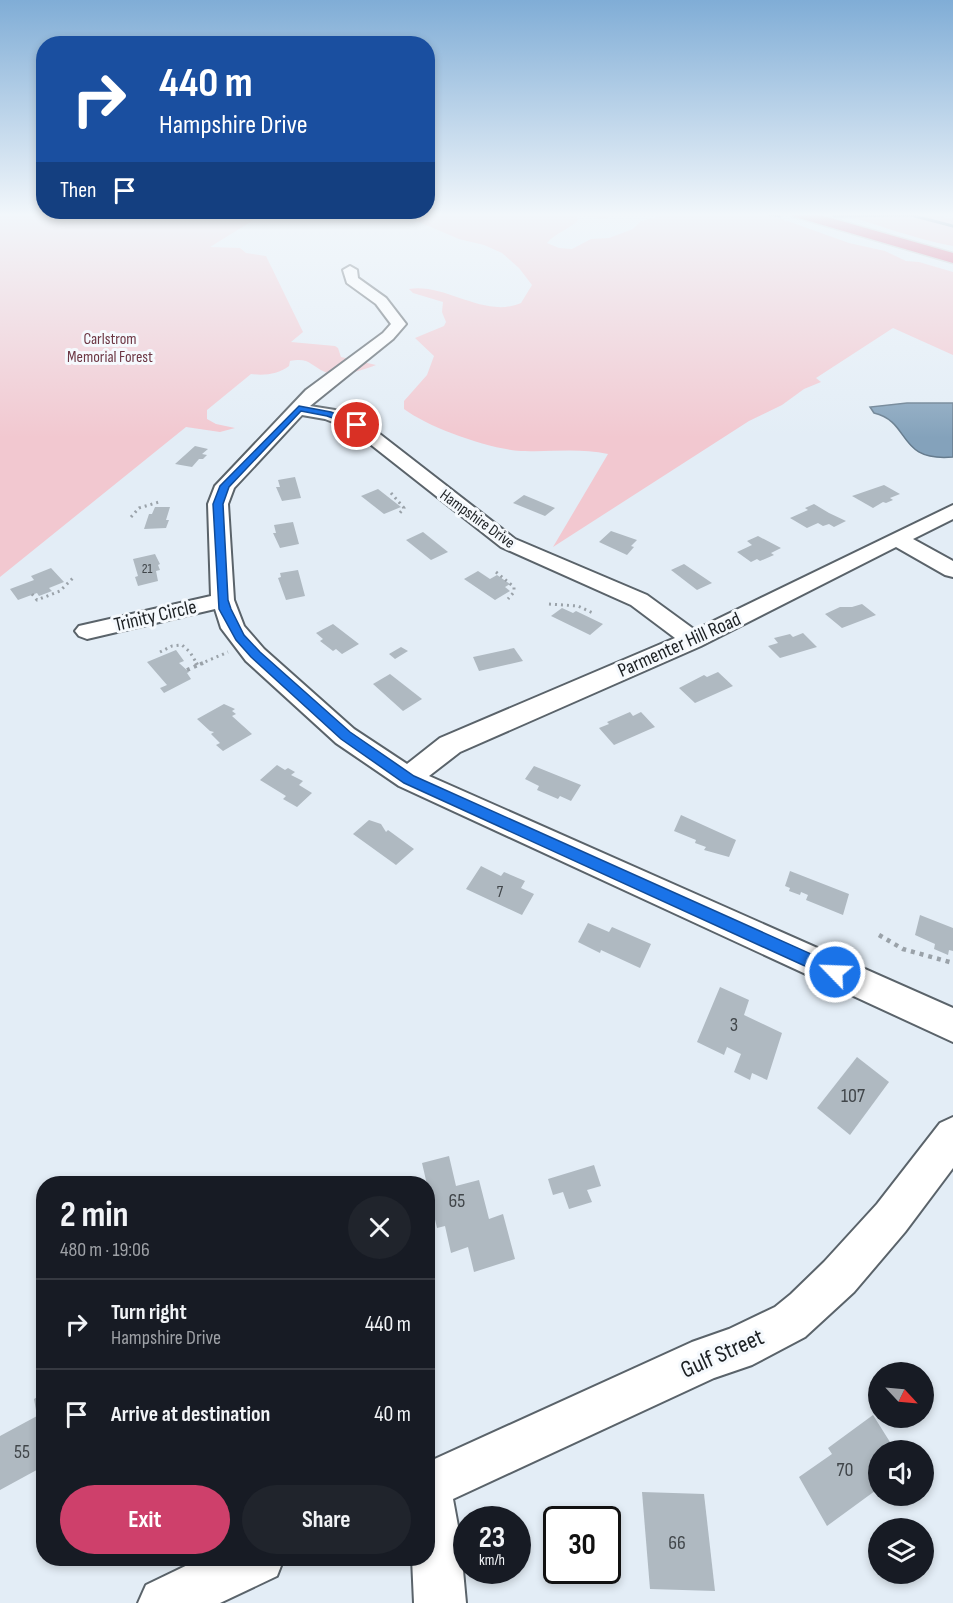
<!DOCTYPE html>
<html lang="en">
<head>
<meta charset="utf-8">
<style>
  :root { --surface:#171b24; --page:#20242c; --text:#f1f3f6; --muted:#9ea1a6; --line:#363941; --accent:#ce406b }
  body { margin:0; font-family:"Sofia Sans Condensed",sans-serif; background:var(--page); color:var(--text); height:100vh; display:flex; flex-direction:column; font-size:22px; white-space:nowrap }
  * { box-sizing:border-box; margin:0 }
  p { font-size:20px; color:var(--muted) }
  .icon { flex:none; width:33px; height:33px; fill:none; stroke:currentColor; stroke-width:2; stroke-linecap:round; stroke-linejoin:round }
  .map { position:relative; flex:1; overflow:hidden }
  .details { position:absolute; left:36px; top:1176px; width:399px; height:390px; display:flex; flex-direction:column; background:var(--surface); border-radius:24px; box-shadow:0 3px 9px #0003 }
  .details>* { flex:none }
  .top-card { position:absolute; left:36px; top:36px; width:399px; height:183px; border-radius:24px; box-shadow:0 3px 9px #0003; background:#1a4fa0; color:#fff; overflow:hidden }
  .needle { width:39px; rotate:116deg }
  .buttons { position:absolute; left:868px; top:1362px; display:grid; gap:12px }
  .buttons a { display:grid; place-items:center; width:66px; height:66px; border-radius:50%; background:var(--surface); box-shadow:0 3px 9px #0003; font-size:30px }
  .speed { position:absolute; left:453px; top:1506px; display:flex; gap:12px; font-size:30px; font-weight:700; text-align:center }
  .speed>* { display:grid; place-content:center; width:78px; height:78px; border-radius:50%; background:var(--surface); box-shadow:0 3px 9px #0003; line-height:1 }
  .speed small { font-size:15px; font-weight:400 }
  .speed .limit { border:3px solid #111; border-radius:9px; background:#fff; color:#111 }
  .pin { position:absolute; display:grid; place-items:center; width:51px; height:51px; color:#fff; margin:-26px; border:3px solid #fff; border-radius:50%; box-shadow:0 2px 6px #0007 }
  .me { position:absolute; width:66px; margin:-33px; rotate:294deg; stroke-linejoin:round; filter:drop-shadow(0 0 4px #0008) }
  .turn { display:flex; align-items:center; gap:21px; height:126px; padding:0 24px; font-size:27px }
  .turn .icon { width:78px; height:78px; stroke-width:2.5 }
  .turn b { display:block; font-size:42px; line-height:51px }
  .then { display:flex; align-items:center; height:57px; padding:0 24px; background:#0003; gap:12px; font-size:22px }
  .round { display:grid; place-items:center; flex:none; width:63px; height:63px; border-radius:32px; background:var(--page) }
  .summary { display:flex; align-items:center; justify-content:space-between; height:102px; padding:0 24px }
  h1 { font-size:36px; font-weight:700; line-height:45px }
  .cta { display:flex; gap:12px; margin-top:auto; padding:12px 24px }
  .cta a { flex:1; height:69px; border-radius:36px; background:var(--accent); color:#fff; font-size:24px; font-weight:700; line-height:69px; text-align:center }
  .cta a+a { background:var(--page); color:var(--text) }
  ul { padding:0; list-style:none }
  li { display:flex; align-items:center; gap:18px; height:90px; padding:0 24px; border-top:2px solid var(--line) }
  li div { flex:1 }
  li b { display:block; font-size:22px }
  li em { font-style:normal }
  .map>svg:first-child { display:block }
  .green { fill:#f2c8d0 }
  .water { fill:#84a2bb; stroke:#657b8d; stroke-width:1.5 }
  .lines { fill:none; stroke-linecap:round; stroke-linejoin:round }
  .stream { stroke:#657b8d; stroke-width:3 }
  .building { fill:#afb9c1 }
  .minor-casing { stroke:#5a636a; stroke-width:4 }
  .highway-casing { stroke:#c9c9ca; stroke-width:3 }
  .path-far2 { stroke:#9aa2a9; stroke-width:3; stroke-dasharray:2 4; stroke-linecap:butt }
  .path-far1 { stroke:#9aa2a9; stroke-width:4; stroke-dasharray:3 4.5; stroke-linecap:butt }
  .path { stroke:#9aa2a9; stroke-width:4.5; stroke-dasharray:4 5; stroke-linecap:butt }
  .minor { fill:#fff; fill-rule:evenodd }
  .highway { fill:#dc5a7d; fill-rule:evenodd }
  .route { fill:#1a73e8; stroke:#114b97; stroke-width:1.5 }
  .labels { text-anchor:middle; stroke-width:6; stroke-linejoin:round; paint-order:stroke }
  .far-number-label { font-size:14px; fill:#41464a }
  .far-park-label { font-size:16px; fill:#6c3643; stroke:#f5f9fd }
  .far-street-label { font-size:16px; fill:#1c2023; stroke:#f5f9fd }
  .number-label { font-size:16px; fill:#41464a }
  .street-label { font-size:20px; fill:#1c2023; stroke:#f5f9fd }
  .near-number-label { font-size:20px; fill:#41464a }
  .near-street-label { font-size:24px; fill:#1c2023; stroke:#f5f9fd }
</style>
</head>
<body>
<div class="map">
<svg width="953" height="1603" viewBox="0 0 953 1603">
  <rect width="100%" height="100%" fill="#e3edf6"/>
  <g class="green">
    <path d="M0 213H265L210 247 240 248 246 253 266 256 303 332 291 342 335 346 338 348 341 357 376 365C363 370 340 378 325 372 310 365 309 357 290 361L289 366C278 374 265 376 251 374L207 410V419L216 424 235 428 220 432 186 427 0 577Z"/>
    <path d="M361 213H614L606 219 576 215 578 220C569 230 556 232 547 243L559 248 572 249 591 239 609 238 633 229 641 221 672 213H765L849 243 885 251 906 261 919 262 953 272V355L893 328 816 378 821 382 804 389 782 405 749 421 553 547 608 454C580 448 553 452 525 451 494 451 429 428 404 409V401L427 375 434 356 415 338 444 326 446 322 442 312 443 302 413 293 409 289C446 283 484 319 521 303L532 285 519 268 502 253 484 245 459 239 412 219Z"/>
    <path d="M836 213H926L953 219V246C913 239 875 223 836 213Z"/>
  </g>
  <path class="water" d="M907 403H953V457C896 462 912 422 874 413L870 407Z"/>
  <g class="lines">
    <g class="stream">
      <polyline points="760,213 780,216"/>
      <polyline points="834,216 911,215 953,226"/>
    </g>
  </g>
  <g class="building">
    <polygon points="195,446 208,449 202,454 207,455 203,459 199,459 192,467 175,464"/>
    <polygon points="295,477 301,498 282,501 276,487 280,487 278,480"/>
    <polygon points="884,485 900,494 890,498 893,500 886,503 883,502 873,508 852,496"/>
    <polygon points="378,489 401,507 384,514 361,496"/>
    <polygon points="524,495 555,508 545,516 513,503"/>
    <polygon points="814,504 829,513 846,521 834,527 829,524 823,526 818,523 807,528 790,518 808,510 805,508"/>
    <polygon points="155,507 170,507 166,520 169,520 166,528 144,529 149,514 152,514"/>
    <polygon points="293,522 299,544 280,548 273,533 276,533 274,525"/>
    <polygon points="611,531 637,540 631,546 634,547 627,555 599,542"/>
    <polygon points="423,532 448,552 431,560 406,540"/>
    <polygon points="758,536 781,548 771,553 774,555 760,561 757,559 751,562 737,552 752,545 747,541"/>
    <polygon points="155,554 160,564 158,565 160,570 156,571 158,581 138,586 135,577 138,576 133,559"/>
    <polygon points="684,564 712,583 697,590 671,570"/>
    <polygon points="51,568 64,582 49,588 52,591 39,596 37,593 18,600 10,589 34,580 31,576"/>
    <polygon points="298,570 305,596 286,600 278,578 281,577 280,573"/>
    <polygon points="478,571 490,579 497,575 510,584 505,587 510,591 495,600 464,579"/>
    <polygon points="862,604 876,615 842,628 825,614 840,607 852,607"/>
    <polygon points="562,608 573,613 576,611 603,624 590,635 551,616"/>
    <polygon points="333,624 359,644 342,654 336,649 333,651 320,641 323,639 316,633"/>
    <polygon points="803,633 817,647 780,658 768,646 778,643 774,638 790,634 793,637"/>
    <polygon points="401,647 408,651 395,659 389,654"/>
    <polygon points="514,648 523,661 479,671 473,657"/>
    <polygon points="176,650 184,661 179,663 189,672 187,673 191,679 164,693 160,688 167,685 147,662"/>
    <polygon points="718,672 733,686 695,703 679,688 704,675 707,677"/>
    <polygon points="390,674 422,699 403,711 373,684"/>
    <polygon points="224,704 235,709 232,711 236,714 232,716 252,734 223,751 216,745 220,743 211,734 214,732 210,731 197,719"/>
    <polygon points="630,712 633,716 641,712 655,727 614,745 599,728 609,724 607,722"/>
    <polygon points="277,765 285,770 288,768 295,772 291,775 303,781 299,785 312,793 297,807 283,799 286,796 260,780"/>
    <polygon points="534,766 581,785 571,801 560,796 558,799 537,790 539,786 525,779"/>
    <polygon points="681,815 736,840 729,857 704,850 706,847 695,843 696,840 674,831"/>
    <polygon points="369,820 381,824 386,832 388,830 414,849 396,865 353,834"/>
    <polygon points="481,866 501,876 504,872 525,881 521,888 534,894 522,915 466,889"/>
    <polygon points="790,871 849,894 843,915 806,900 808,895 801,892 800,895 789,891 790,888 785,886"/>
    <polygon points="920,915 953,928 953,951 949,950 948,955 934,949 935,944 915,935"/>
    <polygon points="588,923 609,932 612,927 651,944 640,968 601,950 600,953 578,942"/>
    <polygon points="720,987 749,1000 744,1015 782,1033 767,1080 752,1073 750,1080 734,1072 741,1054 727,1047 724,1055 697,1042"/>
    <polygon points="857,1057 889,1082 850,1135 817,1108"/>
    <polygon points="449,1156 456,1186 479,1180 489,1219 503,1214 515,1259 474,1272 468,1247 451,1253 445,1226 437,1228 422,1163"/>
    <polygon points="594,1165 601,1186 587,1190 592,1202 569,1209 563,1192 553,1195 548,1179"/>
    <polygon points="44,1393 44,1466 0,1490 0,1436 37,1416 34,1399"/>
    <polygon points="873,1415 895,1450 879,1450 879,1488 827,1526 799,1477 832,1454 828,1448"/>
    <polygon points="642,1492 704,1494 715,1591 650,1589"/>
  </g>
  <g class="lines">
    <defs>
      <g id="minor">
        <path d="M350 266 357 270 358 278 386 298 406 324 393 339 310 406 335 410 363 421 515 539 647 595 695 630 953 505V519L913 539 953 561V577L945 575 896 547 701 646 460 752 429 776 953 1008V1042L399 786 336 743 246 661 221 628 215 609 87 639 79 636 75 631 79 626 211 596 208 504 215 486 306 390 383 333 391 324 376 304 347 283 343 270ZM302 415 325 419 351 429 501 547 631 605 675 638 440 738 407 764 354 729 264 649 244 626 234 600 228 504 234 488Z"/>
        <polygon points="953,1117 953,1168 905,1232 854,1292 805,1337 752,1365 714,1378 453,1499 460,1537 466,1603 414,1603 412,1558 428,1558 428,1462 692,1342 729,1329 775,1307 791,1294 824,1262 877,1204 940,1123"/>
        <polygon points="202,1558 284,1558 277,1576 220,1603 138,1603 146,1585"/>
      </g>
      <polygon id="highway" points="790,213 813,213 953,253 953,263 792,216"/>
    </defs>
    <use href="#minor" class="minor-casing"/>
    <use href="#highway" class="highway-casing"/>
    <g class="path-far2">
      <polyline points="391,493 404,508 398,515"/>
      <polyline points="131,517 139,508 159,502"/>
      <polyline points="496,572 514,587 514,592 508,599"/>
      <polyline points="32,594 37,600 60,591 74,577"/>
      <polyline points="549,604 578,606 595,614"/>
      <polyline points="160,652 172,646 182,645 190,652 197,664"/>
      <polyline points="200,664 228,652"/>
    </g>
    <g class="path-far1">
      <polyline points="196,663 197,665"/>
      <polyline points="187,670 203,663"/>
    </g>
    <polyline class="path" points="879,935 903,949 953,963"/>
    <use href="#minor" class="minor"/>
    <use href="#highway" class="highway"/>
  </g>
  <linearGradient id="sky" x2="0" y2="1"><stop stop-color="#80add6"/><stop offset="0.49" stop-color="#f2f7fb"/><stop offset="1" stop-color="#f2f7fb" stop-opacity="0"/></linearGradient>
  <rect width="953" height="438" fill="url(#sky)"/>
  <polygon class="route" points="299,406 331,412 362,425 357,427 327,416 301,411 229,487 223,504 228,600 231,609 244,635 260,652 350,732 414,776 840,967 843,972 840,977 835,979 829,977 404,783 341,739 251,657 236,640 219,609 213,504 220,486"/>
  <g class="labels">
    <g class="far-number-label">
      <text x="147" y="573">21</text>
    </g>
    <g class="far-park-label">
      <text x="110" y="344">Carlstrom<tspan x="110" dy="18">Memorial Forest</tspan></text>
    </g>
    <g class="far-street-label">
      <text transform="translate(478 518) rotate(36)" y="6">Hampshire Drive</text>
    </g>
    <g class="number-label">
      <text x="500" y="897">7</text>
    </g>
    <g class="street-label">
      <text transform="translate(155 615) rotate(-13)" y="7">Trinity Circle</text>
      <text transform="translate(679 644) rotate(-24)" y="7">Parmenter Hill Road</text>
    </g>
    <g class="near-number-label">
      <text x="734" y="1031">3</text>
      <text x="853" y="1102">107</text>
      <text x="457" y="1207">65</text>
      <text x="22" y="1458">55</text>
      <text x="845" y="1476">70</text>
      <text x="677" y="1549">66</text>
    </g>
    <g class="near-street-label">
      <text transform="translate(722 1353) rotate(-24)" y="8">Gulf Street</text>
    </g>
  </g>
</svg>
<div class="buttons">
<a><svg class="needle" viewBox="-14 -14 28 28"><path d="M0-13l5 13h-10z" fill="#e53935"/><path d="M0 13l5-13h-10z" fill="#9ea1a6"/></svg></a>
<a><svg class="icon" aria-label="sound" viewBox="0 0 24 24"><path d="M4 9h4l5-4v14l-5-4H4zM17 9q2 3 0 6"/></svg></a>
<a><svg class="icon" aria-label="layers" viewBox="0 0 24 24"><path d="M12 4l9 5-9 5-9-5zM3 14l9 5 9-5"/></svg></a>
</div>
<div class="speed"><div>23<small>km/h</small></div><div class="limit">30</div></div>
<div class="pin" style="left:357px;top:425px;background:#d93025"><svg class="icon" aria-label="arrive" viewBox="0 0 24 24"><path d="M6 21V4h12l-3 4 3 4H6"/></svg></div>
<svg class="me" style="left:835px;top:972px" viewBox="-20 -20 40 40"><circle r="17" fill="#1a73e8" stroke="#fff" stroke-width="3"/><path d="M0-11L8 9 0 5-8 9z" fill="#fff"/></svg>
<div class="top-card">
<div class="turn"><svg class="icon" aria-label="right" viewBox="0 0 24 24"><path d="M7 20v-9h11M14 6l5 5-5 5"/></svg><div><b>440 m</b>Hampshire Drive</div></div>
<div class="then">Then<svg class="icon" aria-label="arrive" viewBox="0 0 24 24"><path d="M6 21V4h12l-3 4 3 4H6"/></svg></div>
</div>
<section class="details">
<div class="summary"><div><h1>2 min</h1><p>480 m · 19:06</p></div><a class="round"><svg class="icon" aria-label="close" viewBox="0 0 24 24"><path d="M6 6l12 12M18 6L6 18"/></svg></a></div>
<ul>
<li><svg class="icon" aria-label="right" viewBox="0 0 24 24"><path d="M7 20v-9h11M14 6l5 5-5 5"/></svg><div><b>Turn right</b><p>Hampshire Drive</p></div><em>440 m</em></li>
<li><svg class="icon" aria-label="arrive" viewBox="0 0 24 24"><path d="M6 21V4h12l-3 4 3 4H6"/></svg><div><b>Arrive at destination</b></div><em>40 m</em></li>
</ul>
<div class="cta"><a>Exit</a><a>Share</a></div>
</section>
</div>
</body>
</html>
